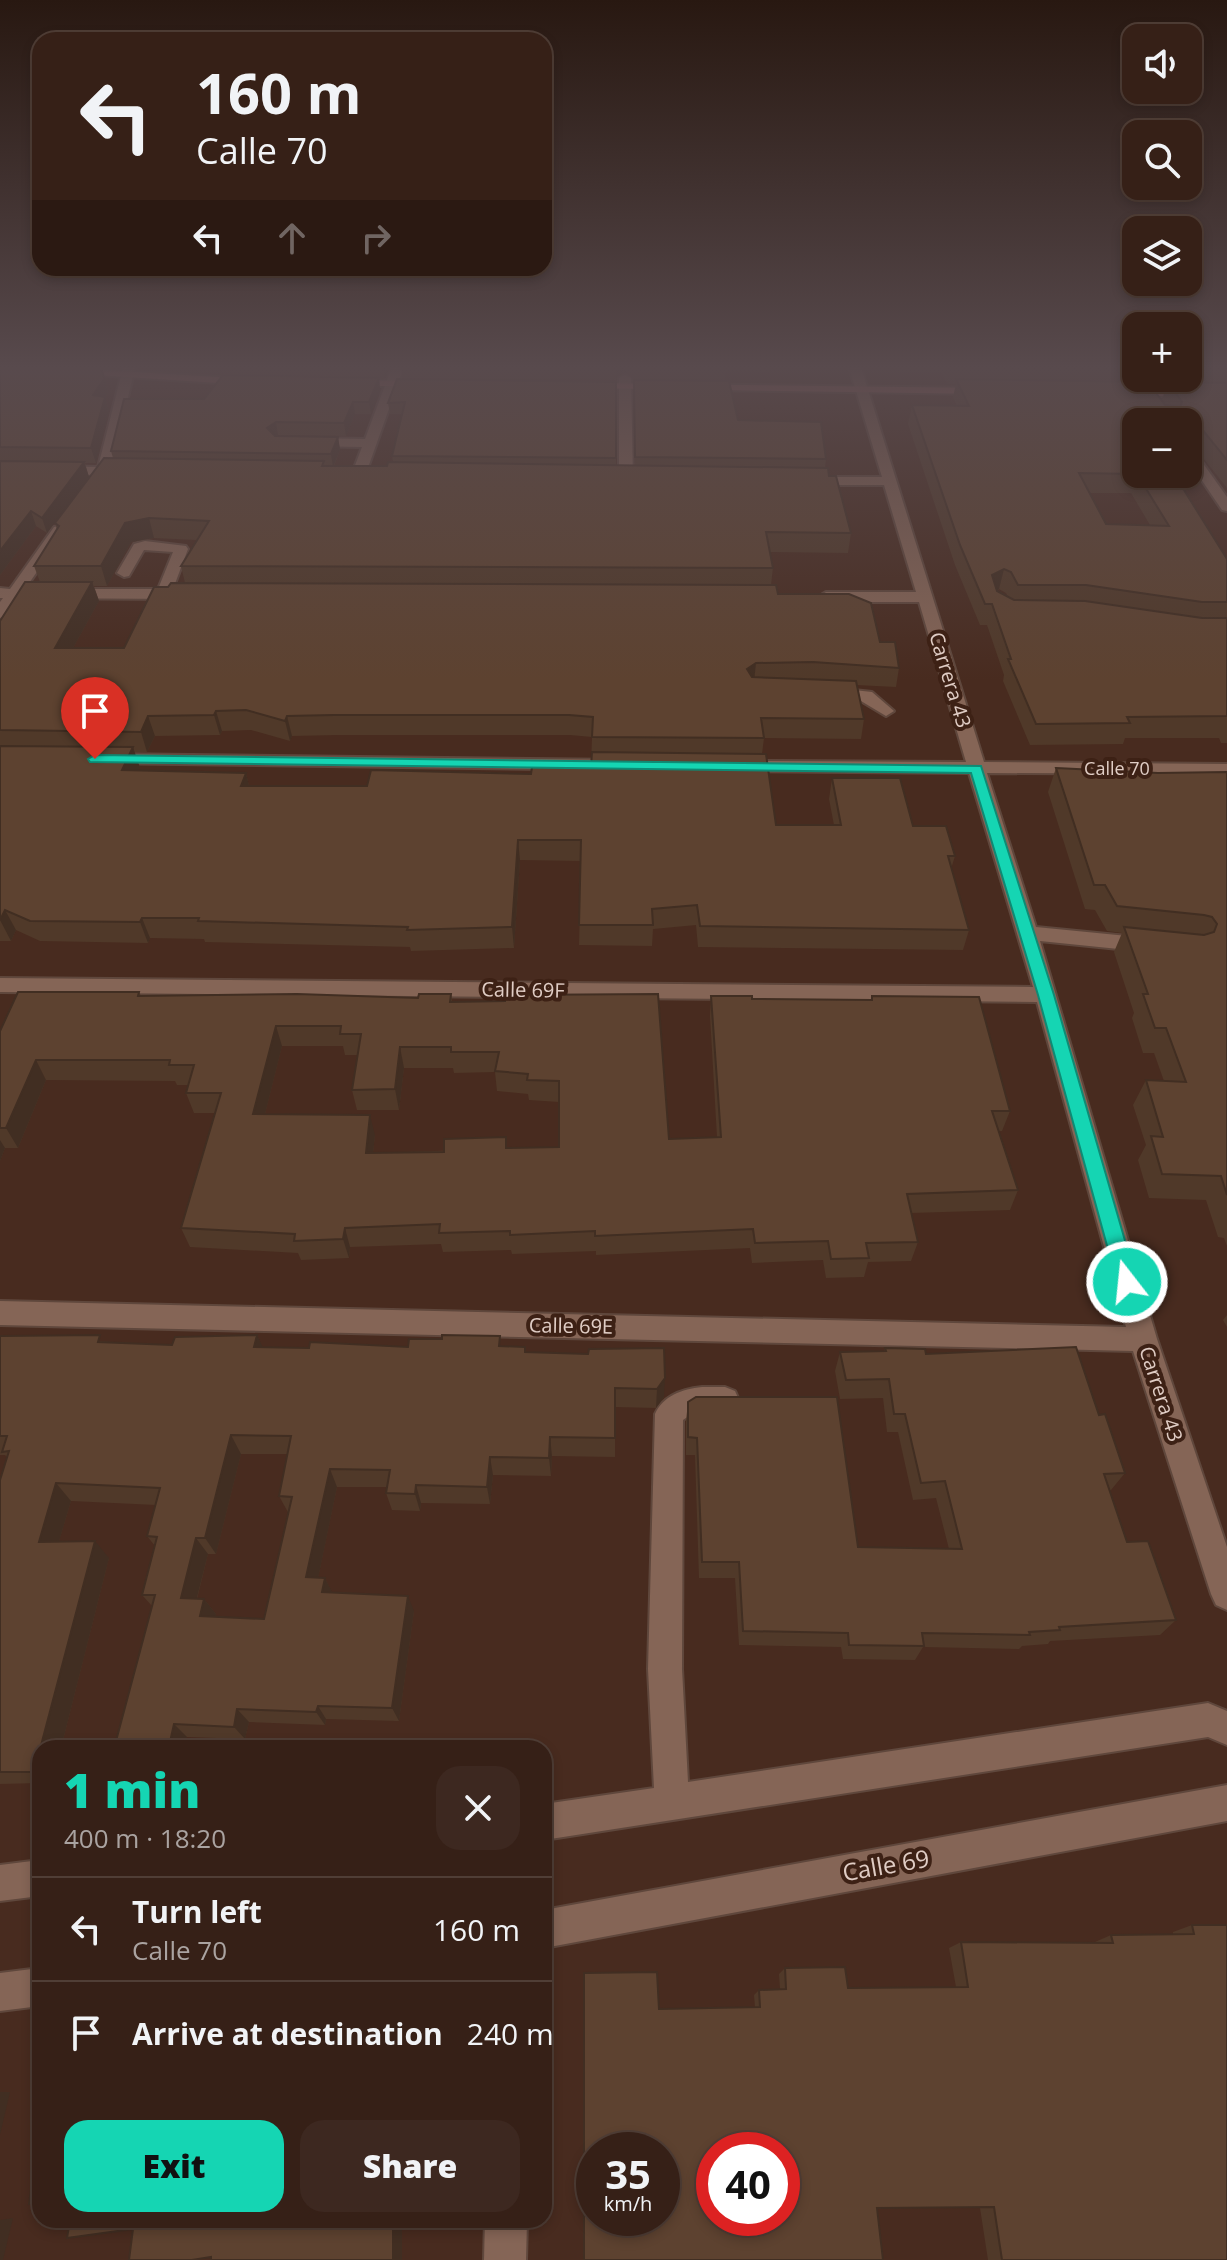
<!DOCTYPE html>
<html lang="en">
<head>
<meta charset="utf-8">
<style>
  :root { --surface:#362017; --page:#3d2820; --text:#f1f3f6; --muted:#aaa3a1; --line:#503e36; --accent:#15d5b3 }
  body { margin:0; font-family:"Open Sans",sans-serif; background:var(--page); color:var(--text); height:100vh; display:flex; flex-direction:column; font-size:30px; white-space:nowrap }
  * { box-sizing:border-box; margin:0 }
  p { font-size:26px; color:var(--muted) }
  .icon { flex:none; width:44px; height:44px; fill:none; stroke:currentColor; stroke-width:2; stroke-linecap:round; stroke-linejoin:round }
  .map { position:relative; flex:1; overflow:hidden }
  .details { position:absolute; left:32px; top:1740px; width:520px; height:488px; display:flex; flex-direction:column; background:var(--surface); border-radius:24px; box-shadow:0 4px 12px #0003,0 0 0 2px var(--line) }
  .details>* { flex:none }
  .banner { position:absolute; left:32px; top:32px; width:520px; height:244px; border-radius:24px; box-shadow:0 4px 12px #0003,0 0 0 2px var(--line); background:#362017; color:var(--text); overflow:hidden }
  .fabs { position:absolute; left:1122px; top:24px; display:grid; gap:16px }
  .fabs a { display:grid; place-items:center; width:80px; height:80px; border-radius:16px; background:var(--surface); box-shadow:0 4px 12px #0003,0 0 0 2px var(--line); font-size:40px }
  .speed { position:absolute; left:576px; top:2132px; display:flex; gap:16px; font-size:40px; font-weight:700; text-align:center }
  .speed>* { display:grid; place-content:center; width:104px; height:104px; border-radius:50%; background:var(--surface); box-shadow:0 4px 12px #0003,0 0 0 2px var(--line); line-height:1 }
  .speed small { font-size:20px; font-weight:400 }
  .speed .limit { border:12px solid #d22; background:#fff; color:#111 }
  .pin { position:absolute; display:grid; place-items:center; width:68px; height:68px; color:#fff; margin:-82px -34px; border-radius:50% 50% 50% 0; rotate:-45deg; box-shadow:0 0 8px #0007 }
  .pin .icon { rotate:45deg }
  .me { position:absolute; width:88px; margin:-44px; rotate:344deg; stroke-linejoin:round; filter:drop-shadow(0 0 6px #0008) }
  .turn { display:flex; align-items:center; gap:28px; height:168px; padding:0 32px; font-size:36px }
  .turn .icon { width:104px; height:104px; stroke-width:2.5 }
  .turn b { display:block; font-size:56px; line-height:68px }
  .lanes { display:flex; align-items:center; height:76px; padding:0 32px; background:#0003; justify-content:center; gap:40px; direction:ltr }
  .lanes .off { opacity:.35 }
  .round { display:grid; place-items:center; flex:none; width:84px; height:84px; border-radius:24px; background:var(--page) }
  .head { display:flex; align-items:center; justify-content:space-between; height:136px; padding:0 32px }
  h1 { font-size:48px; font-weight:800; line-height:60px; color:var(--accent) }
  .button { display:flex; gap:16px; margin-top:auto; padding:16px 32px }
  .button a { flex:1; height:92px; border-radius:24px; background:var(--accent); color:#111; font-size:32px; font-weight:800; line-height:92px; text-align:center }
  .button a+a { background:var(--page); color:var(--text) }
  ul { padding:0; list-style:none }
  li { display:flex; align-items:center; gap:24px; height:104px; padding:0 32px; border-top:2px solid var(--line) }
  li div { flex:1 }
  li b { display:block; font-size:30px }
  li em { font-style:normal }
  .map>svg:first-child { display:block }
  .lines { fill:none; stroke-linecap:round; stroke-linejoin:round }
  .minor-casing { stroke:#5f473c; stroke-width:4 }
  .major-casing { stroke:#5f473c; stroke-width:4 }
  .minor { fill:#856556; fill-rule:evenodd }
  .major { fill:#ae6866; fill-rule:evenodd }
  .wall { fill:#503929; fill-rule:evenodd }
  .shaded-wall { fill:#412e22 }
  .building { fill:#5d4230; stroke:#412e22; stroke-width:2; fill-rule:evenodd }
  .route { fill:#15d5b3; stroke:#0e8a74; stroke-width:2 }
  .labels { text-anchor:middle; stroke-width:8; stroke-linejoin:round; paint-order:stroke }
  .far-street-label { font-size:18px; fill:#e0cdc5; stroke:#3d2115 }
  .street-label { font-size:20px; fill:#e0cdc5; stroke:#3d2115 }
  .near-street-label { font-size:24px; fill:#e0cdc5; stroke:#3d2115 }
</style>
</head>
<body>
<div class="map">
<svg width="1227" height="2260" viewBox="0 0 1227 2260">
  <rect width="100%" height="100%" fill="#482b1f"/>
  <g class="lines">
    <defs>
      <g id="minor">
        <polygon points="124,364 136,364 111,468 130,469 130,475 107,475 93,489 86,485 94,475 0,473 0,465 98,467"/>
        <polygon points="393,364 405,364 365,476 353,479 351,476 362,447 308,446 302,442 308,438 365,439"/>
        <polygon points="848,364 860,364 984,762 1227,764 1227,774 987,773 1036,927 1148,938 1155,940 1158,945 1155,950 1148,952 1040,941 1157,1339 1227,1547 1227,1610 1216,1605 1211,1594 1133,1351 0,1325 0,1301 1126,1327 1037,1002 0,992 0,978 1033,987 969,773 734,771 725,766 734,761 966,762 919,602 826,602 818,597 826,592 916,592 884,485 806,485 799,481 806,477 882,477"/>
        <path d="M1099 364C1135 364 1155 395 1174 422H1162L1137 387Z"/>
        <polygon points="625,375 631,378 633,479 626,483 619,479 619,378"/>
        <polygon points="1188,447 1192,448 1227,497 1227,511 1222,510 1188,460"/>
        <polygon points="59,526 66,530 25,589 158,589 173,552 144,550 129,576 124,577 117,573 134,544 145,541 186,546 188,549 173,589 187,591 190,594 182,599 19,598 5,616 0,618 0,602 3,598 0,598 0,588 10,589 54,527"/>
        <polygon points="826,687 872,692 894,711 886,716 861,701 820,696 818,692"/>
        <polygon points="106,754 622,760 631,765 622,770 100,763 97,759 100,755"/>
        <path d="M702 1387H725L735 1391 739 1400 735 1409C718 1416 699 1408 683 1420L682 1669 688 1782 1208 1703 1227 1711V1745L1208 1737 544 1840V1804L654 1788 648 1669 655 1414C663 1396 682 1389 702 1387Z"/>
        <polygon points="1227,1785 1227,1821 544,1948 544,1910"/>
        <polygon points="40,1860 40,1896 0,1901 0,1865"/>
        <polygon points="40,1968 40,2006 0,2011 0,1973"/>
        <polygon points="485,2220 527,2220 526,2260 484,2260"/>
      </g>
      <g id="major">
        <polygon points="70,368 249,379 255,382 249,385 66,373 64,371"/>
        <polygon points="346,380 425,381 431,384 425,387 342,385 340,383"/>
        <polygon points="586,383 985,388 991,391 985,394 582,388 580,386"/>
        <polygon points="1126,389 1227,390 1227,398 1122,395 1122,391"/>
      </g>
    </defs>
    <use href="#minor" class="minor-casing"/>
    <use href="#major" class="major-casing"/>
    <use href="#minor" class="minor"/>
    <use href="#major" class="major"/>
  </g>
  <g class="wall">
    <polygon points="0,364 101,364 108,393 105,397 109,411 96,463 85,463 89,477 47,533 36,526 0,575"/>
    <path d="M229 364H392L385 378 353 377 379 378 380 390 371 414H355L346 436 278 435 276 436 338 437 340 450 334 466H387L393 462 392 456 402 414H390L388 403 616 382V465H635L634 380 626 372 618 375 616 380 402 378 401 364H769V372L726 371 725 381 738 420 826 459 825 468 829 476 851 533 848 553 770 552 773 568 771 585 778 594 880 642 899 668 896 687 856 685 864 719 861 739 764 738 762 754 776 825H834L829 799 832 778 913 826 955 856 951 869 969 930 963 950 698 947 696 925 653 929 652 946 579 945 581 861 520 860 514 948 411 951 410 947 205 942 204 939 150 938 148 943 40 941 16 930 11 941H0V621L40 582 34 566 57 530 55 523 113 458 111 451 204 399 231 375ZM154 538 197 540 181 566 185 583 168 587 124 648H73L99 601 94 586H107L131 542ZM251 730 290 741 292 736 338 735H570L592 737 591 767 531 774 367 786H249L246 773 138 770 140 768 134 752H147L155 736 220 735 222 731Z"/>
    <path d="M895 364H1121L1129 369 1126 382 1162 400 1166 386H1155L1158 378H1188V364H1227V488L1196 449 1198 451 1191 470H1188V422H1136L1174 474 1227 559V743H1221L1219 738H1125L1123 744 1030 745 1003 681 1004 675 987 625H980L955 565 908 424 912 405 957 406 953 397 956 384H947L942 373 899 372ZM1090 493H1131L1150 525 1106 524ZM999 589 1006 593 1008 597 997 591Z"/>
    <polygon points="1056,768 1158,773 1227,772 1227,1246 1224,1238 1218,1237 1206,1200 1149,1198 1138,1160 1146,1145 1133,1105 1146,1080 1164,1081 1154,1053 1143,1053 1132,1018 1134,1013 1114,952 1122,933 1107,931 1095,910 1085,909 1048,792"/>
    <path d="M139 992 141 996 418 998 451 994 452 1002 669 1139 717 1137 710 1016 711 996 752 999 871 1000 872 996 1010 1111 1002 1131H999L1018 1190 1010 1210 911 1213 918 1242 911 1261 868 1262 864 1277 826 1278 823 1260 752 1263 750 1248 596 1255V1251L512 1254 511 1250 443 1252 441 1244 350 1247 349 1258 301 1260 298 1253 190 1247 181 1228 215 1113H194L186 1093 188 1085H177L175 1081 46 1080 18 1148H5L0 1161V1031ZM282 1046H343L345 1055H358L352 1090 357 1110H399L404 1068H453L454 1073 495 1072 497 1091 528 1094 529 1100 559 1102V1147L373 1153 375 1135 265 1114Z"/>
    <polygon points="1227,1315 1227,1327 1223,1320"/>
    <path d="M257 1335 262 1347 309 1348 501 1346 525 1347 526 1352 588 1354 664 1348V1397L656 1408 615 1407V1457L552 1456 551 1476 493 1475 490 1504 421 1503 420 1511 392 1510 386 1493 387 1487H337L318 1578H325L332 1593 414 1611 399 1721 326 1719 325 1725 249 1722 245 1739 187 1737 185 1748H125L116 1741 152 1606 142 1595 155 1546 147 1536 156 1505 71 1501 59 1541 109 1558 61 1748H40V1783L0 1784V1480L7 1457 5 1455H0V1336L172 1345ZM241 1454H288L279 1496 289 1514 264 1619 215 1617 216 1614 204 1599H197L208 1554H216Z"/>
    <polygon points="885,1348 926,1354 1099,1415 1125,1473 1111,1490 1110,1490 1127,1542 1176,1620 1160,1635 1050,1641 1048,1644 1022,1646 1019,1649 923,1647 915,1660 843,1659 841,1647 739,1645 735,1578 699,1578 695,1455 686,1455 686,1421 688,1402 858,1547 949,1549 936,1498 913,1500 898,1432 887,1432 883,1398 840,1399 835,1371 840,1352 884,1351"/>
    <polygon points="1192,1925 1227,1925 1227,2260 988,2260 980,2208 659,2009 755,2007 754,1995 759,1990 780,1989 779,1974 785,1968 848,1988 956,1987 949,1948 961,1942 1095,1943 1095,1942 1111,1935 1173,1934 1173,1932"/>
  </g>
  <g class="shaded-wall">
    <polygon points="383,364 392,364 385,378"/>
    <polygon points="617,364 626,364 626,372 618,375 616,380"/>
    <polygon points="101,366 108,393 97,409 93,395"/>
    <polygon points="379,378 380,390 371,414 369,402"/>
    <polygon points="105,397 109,411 96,463 91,448"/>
    <polygon points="353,402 355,414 346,436 344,423"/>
    <polygon points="276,422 278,435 269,441 267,428"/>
    <polygon points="338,437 340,450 333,467 331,454"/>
    <polygon points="84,462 89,477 47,533 42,518"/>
    <polygon points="31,511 36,526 0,575 0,551"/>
    <polygon points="149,518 154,538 131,542 107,586 101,566 125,523"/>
    <polygon points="1004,569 999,589 987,596 992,575"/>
    <polygon points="92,582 99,601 62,668 55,648"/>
    <polygon points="756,663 754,682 747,669"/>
    <polygon points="216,711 222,731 220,735 214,715"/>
    <polygon points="148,716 155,736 147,752 141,732"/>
    <polygon points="287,716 292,736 290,741 285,721"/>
    <polygon points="133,747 140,768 129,790 122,770"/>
    <polygon points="246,773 251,794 241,786"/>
    <polygon points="518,840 520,860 514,948 512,927"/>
    <polygon points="5,910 16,930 11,941 0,920"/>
    <polygon points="142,918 150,938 148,943 140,922"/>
    <polygon points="276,1026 282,1046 260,1134 253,1114"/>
    <polygon points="400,1047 404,1068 399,1110 395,1089"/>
    <polygon points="36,1060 46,1080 18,1148 6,1128"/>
    <polygon points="370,1115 375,1135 371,1173 366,1153"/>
    <polygon points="0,1140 5,1148 0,1161"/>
    <polygon points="345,1228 350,1247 349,1258 343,1239"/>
    <polygon points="257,1335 266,1354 254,1347"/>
    <polygon points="665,1378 664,1397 656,1408 657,1389"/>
    <polygon points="231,1435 241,1454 216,1554 205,1538"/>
    <polygon points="550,1437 552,1456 551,1476 549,1458"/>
    <polygon points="490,1457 493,1475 490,1504 487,1487"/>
    <polygon points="330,1469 337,1487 315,1593 306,1577"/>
    <polygon points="56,1483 71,1501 54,1558 39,1542"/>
    <polygon points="416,1485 421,1503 420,1511 415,1494"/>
    <polygon points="196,1538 208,1554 193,1613 181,1598"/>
    <polygon points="95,1541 109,1558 61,1748 41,1748"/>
    <polygon points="325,1578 333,1594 322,1592"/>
    <polygon points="408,1596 414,1611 399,1721 392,1708"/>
    <polygon points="204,1599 216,1614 212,1631 200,1616"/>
    <polygon points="318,1706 326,1719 325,1725 316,1712"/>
    <polygon points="237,1709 249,1722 245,1739 234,1727"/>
    <polygon points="174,1724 187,1737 185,1748 176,1748 170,1742"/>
    <polygon points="40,1750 40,1776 34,1772"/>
    <polygon points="0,2092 10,2092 0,2135"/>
    <polygon points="13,2218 3,2260 0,2260 0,2220"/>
    <rect x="393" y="2220" width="9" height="40"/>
  </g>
  <g class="building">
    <polygon points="0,364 58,364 101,366 104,379 93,395 105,397 91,448 0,447"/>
    <polygon points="435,364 617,364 616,366"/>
    <polygon points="632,364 725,364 726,367 634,366"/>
    <polygon points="949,364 1121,364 1129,369 950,367"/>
    <rect x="1188" y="364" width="39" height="5"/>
    <polygon points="223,375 379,378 369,402 353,402 344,423 276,422 267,428 275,436 338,437 331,454 111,451 124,399 204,399"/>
    <polygon points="397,379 616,382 616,458 392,456 405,402 388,403"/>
    <polygon points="956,379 1148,382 1165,405 1180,407 1182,402 1168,382 1227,383 1227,460 1201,428 1192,426 1191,441 1198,451 1188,451 1188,422 1136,422 1136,474 1079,473 1106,524 1169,526 1137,474 1174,474 1227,559 1227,602 1202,602 1086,585 1018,585 1011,572 1004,569 992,575 997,591 1014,600 1085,601 1202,618 1227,618 1227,716 1127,717 1130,723 1036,724 1008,659 1011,659 992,604 985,604 960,545 912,405 969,406"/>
    <polygon points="634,380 729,381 738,420 821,422 826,459 635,457"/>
    <polygon points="104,458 324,461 322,466 387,466 388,462 828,468 829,476 836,476 851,533 766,532 773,568 181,566 209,521 149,518 125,523 101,566 34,566 59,526 55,523"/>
    <polygon points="0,461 84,462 42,518 31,511 0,551"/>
    <polygon points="25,582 92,582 55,648 124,648 154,587 168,587 171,583 776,585 778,594 849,594 871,603 880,642 895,642 899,668 813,662 756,663 747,669 752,677 856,681 864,719 761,718 764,738 592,737 593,717 569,715 334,715 287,716 285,721 246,710 216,711 214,715 148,716 141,732 0,730 0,621"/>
    <polygon points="0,746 133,747 122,770 246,773 241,786 367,786 371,770 531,774 532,767 591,767 592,752 766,754 776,825 841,825 832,778 900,778 913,826 946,826 955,856 948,856 969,930 700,926 697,905 652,909 653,925 579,925 581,840 518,840 512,927 407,930 408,927 198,921 199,918 142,918 140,922 30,921 5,910 0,920"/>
    <polygon points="1056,768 1158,773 1227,772 1227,1195 1221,1176 1162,1174 1151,1136 1163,1137 1146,1080 1186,1082 1166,1028 1155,1028 1143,994 1148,994 1124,927 1204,935 1214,932 1217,924 1212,917 1204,915 1117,906 1105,885 1094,885"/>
    <path d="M18 992H139L138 996 297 994 418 998 419 994H451L450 1002 505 1001V995L658 994 669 1139 721 1137 711 996H752V999L872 1000V996L979 997 1010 1111H992L1018 1190 907 1194 918 1242 866 1243 869 1258 831 1259 828 1241 755 1243 753 1229 595 1236V1231L510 1235V1231L439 1233 440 1224 345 1228 343 1239 294 1241 295 1234 181 1228 221 1093H186L194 1065H169L170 1060H36L6 1128H0V1031ZM276 1026H341L340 1034H361L352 1090 395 1089 400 1047H451V1052H499L495 1071 528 1074 527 1080 559 1081V1147L506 1148V1137L444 1139V1152L366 1153 370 1115 253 1114Z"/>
    <path d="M100 1335 98 1342 172 1345 175 1337 257 1335 254 1347 309 1348 310 1342 408 1347 409 1339H442V1335L500 1336 499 1346 525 1347V1352L588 1354 589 1349 664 1348 665 1378 657 1389 615 1388V1438L550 1437 549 1458 490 1457 487 1487 416 1485 415 1494 386 1493 390 1470 330 1469 306 1577 325 1578 322 1592 408 1596 392 1708 318 1706 316 1712 237 1709 234 1727 174 1724 170 1742 116 1741 155 1595H142L157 1537 147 1536 160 1488 56 1483 39 1542 95 1541 34 1772H0V1480L9 1451 2 1452 7 1436H0V1336ZM231 1435 291 1436 279 1496 292 1497 264 1619 200 1616 204 1599 181 1598 196 1538H205Z"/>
    <polygon points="1076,1347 1099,1415 1105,1414 1125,1473 1104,1474 1127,1542 1148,1541 1176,1620 1059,1627 1060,1630 1029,1632 1030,1635 922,1633 924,1646 849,1645 848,1633 743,1631 739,1562 702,1562 697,1438 688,1437 688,1402 696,1397 837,1397 858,1547 962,1549 945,1481 921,1483 905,1414 894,1414 889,1379 846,1380 840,1352 886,1351 885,1348 925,1349 926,1354"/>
    <path d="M1192 1925H1227V2260H1002L994 2207 877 2208 883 2260H584V1973L657 1972 659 2009 760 2007 759 1990 786 1989 785 1968 845 1967 848 1988 968 1987 961 1942 1113 1943 1111 1935 1194 1934ZM594 2150H662V2218H594ZM714 2150H782V2218H714Z"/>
    <polygon points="40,2126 40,2202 29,2204"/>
    <polygon points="70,2220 393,2220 393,2260 211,2260 211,2257 192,2260 129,2260 133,2229 67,2238"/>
  </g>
  <linearGradient id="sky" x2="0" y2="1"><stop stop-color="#281811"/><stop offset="0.54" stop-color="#584a4d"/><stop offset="1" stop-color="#584a4d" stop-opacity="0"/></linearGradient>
  <rect width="1227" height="680" fill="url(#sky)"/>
  <polygon class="route" points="95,755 981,766 1054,995 1137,1282 1134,1288 1127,1290 1119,1288 1117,1282 1038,995 971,773 90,762 88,759"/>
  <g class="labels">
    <g class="far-street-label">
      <text x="1117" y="775">Calle 70</text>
    </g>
    <g class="street-label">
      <text transform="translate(950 680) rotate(73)" y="7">Carrera 43</text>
      <text transform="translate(523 990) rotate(1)" y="7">Calle 69F</text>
      <text transform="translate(571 1326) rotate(1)" y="7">Calle 69E</text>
      <text transform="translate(1161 1394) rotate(72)" y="7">Carrera 43</text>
    </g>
    <g class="near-street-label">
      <text transform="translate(886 1866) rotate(-10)" y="8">Calle 69</text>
    </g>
  </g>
</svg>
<div class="fabs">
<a><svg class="icon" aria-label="sound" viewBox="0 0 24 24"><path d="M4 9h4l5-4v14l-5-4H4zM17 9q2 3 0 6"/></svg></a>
<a><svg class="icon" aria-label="search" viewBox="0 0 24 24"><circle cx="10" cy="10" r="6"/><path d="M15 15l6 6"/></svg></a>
<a><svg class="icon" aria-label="layers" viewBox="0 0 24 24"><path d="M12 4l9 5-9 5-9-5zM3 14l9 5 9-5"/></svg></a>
<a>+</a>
<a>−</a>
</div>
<div class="speed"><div>35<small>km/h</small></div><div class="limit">40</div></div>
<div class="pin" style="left:95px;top:759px;background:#d93025"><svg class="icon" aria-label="arrive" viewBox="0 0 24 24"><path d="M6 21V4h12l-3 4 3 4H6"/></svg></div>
<svg class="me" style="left:1127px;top:1282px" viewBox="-20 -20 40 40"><circle r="17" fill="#15d5b3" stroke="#fff" stroke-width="3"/><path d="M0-11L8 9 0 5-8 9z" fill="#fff"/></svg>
<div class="banner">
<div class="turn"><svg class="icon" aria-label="left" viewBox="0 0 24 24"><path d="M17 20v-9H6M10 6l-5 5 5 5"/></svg><div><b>160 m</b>Calle 70</div></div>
<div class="lanes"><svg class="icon" aria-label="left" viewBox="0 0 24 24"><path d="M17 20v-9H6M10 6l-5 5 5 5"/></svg><svg class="icon off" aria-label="ahead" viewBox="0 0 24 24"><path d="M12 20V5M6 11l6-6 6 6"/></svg><svg class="icon off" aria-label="right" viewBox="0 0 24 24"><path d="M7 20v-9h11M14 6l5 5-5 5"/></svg></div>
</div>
<section class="details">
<div class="head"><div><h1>1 min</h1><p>400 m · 18:20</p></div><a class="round"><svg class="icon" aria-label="close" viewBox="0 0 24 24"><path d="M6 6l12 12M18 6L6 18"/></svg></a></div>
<ul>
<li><svg class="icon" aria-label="left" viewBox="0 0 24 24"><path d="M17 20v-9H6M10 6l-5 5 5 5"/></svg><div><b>Turn left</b><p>Calle 70</p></div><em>160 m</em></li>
<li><svg class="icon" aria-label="arrive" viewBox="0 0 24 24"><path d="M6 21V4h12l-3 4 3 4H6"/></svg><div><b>Arrive at destination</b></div><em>240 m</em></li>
</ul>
<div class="button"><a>Exit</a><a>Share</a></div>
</section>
</div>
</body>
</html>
